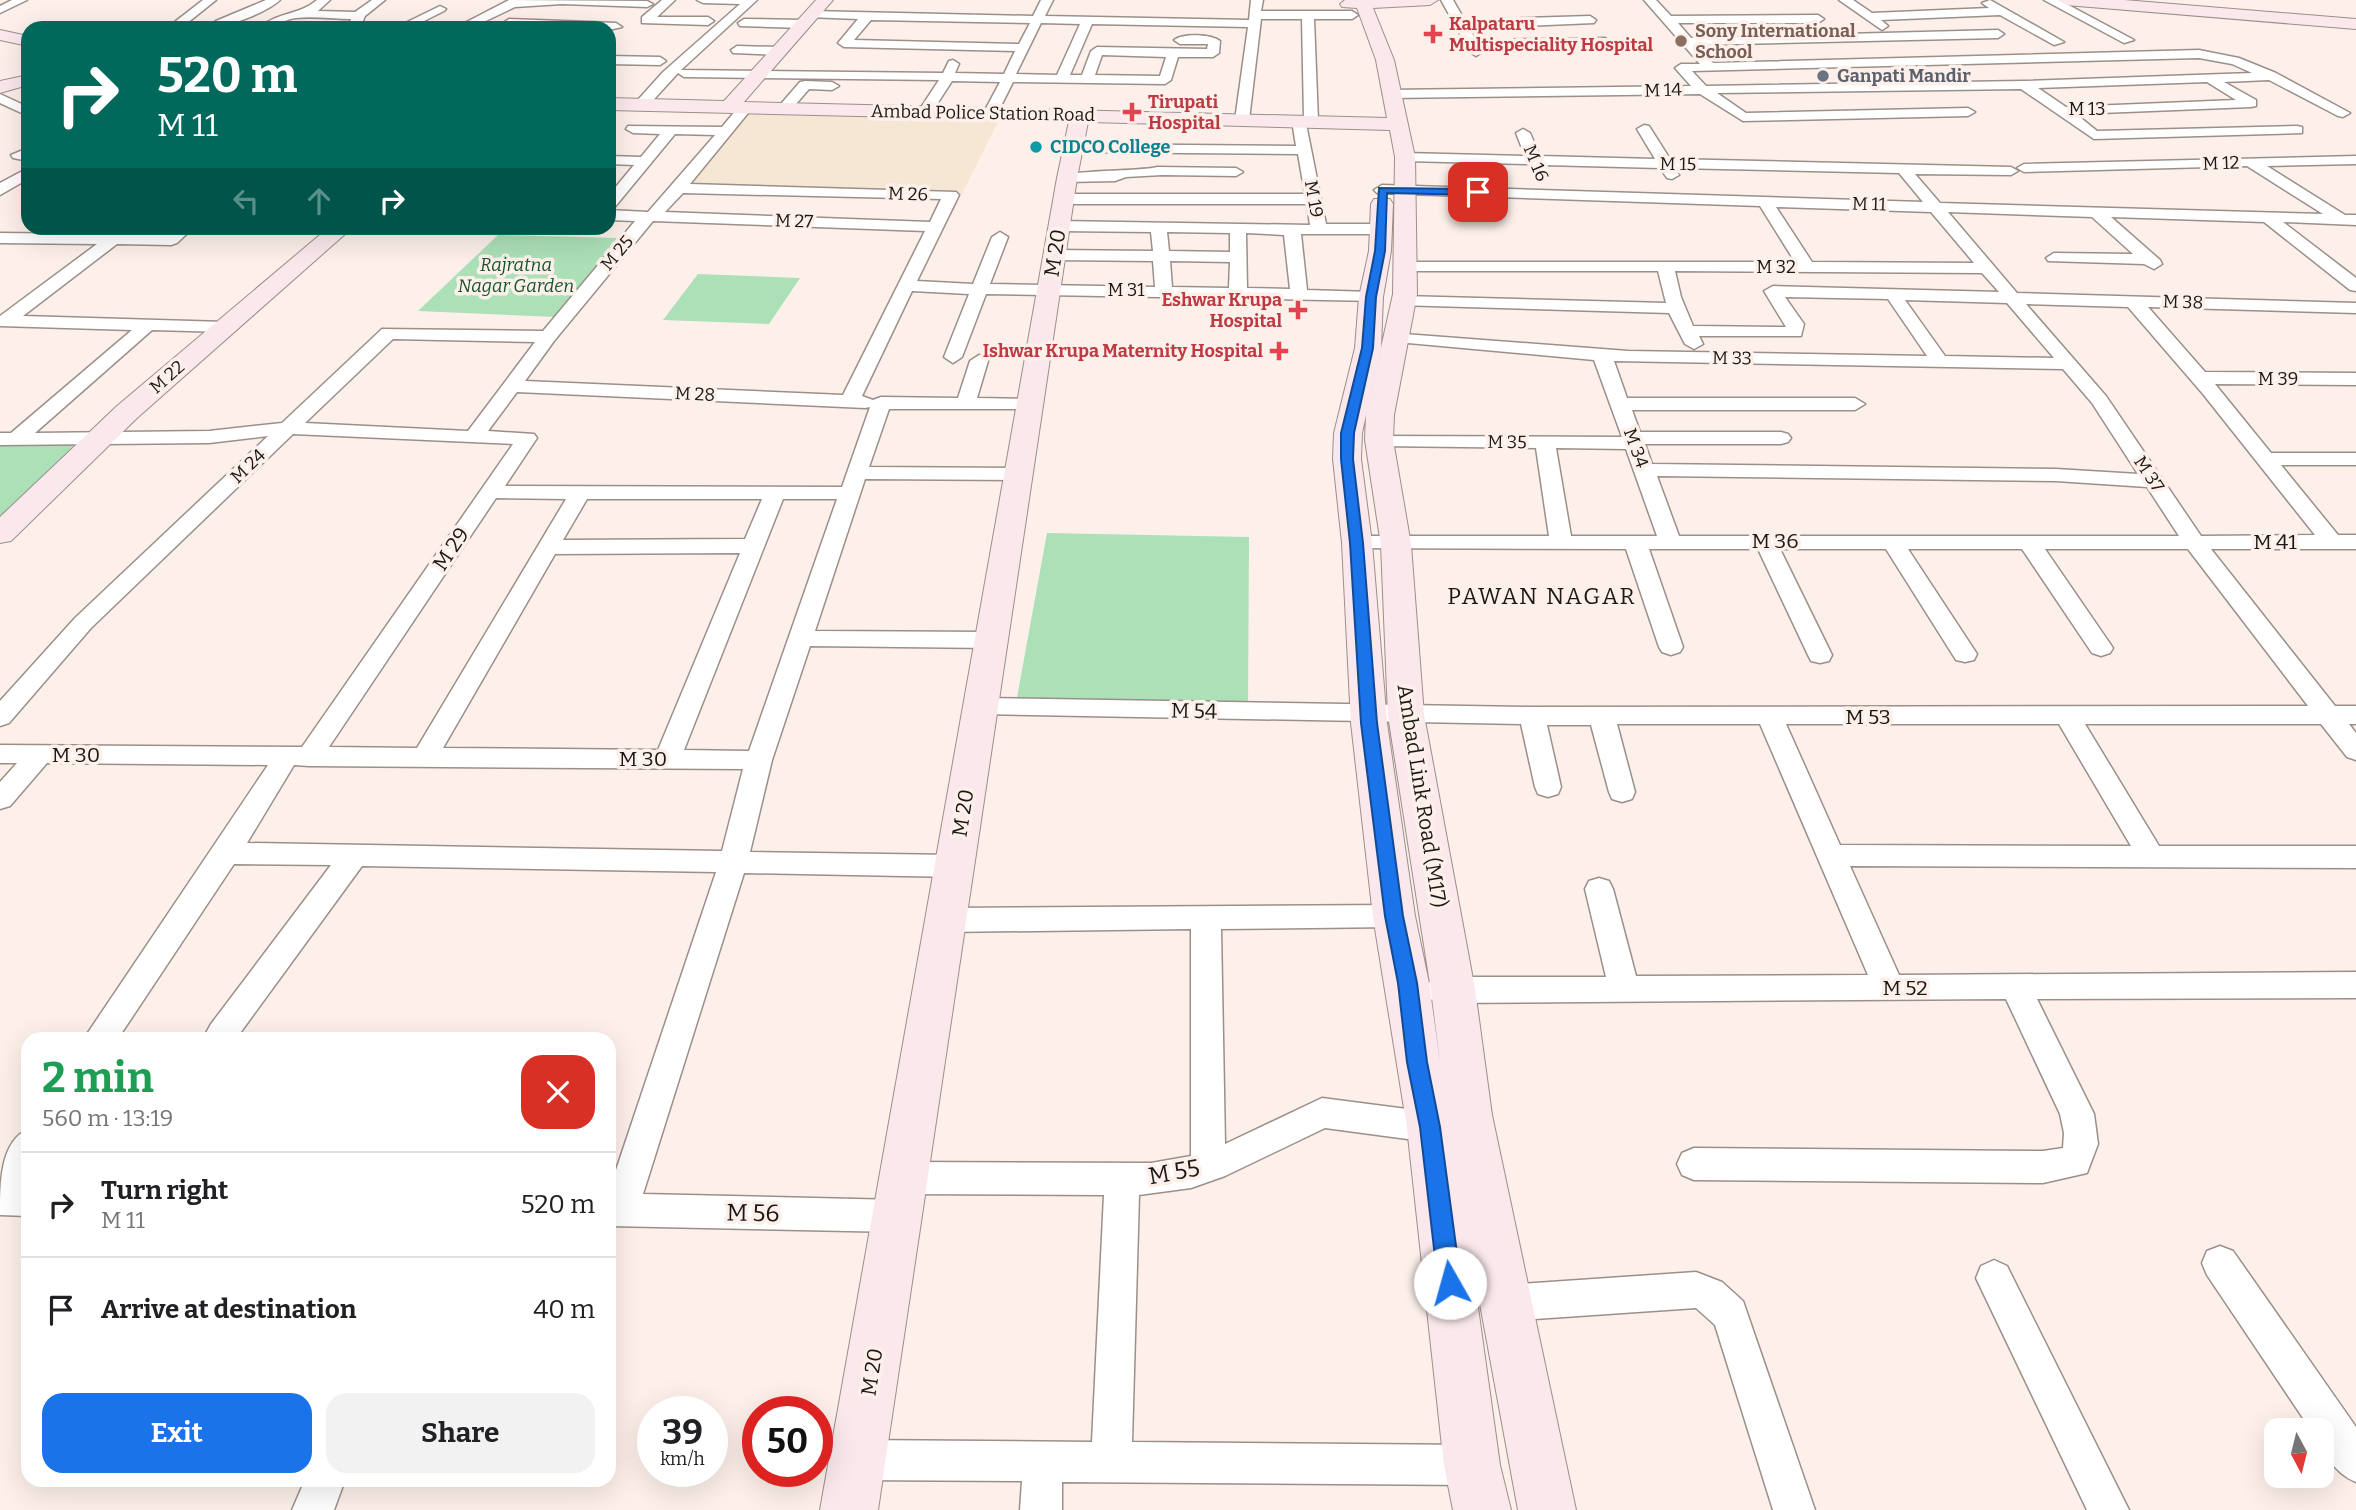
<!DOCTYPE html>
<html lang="en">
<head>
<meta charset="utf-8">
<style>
  :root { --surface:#fff; --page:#f2f2f2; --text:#202124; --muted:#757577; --line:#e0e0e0; --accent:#1a73e8 }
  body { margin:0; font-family:Bitter,serif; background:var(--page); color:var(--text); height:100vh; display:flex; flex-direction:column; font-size:26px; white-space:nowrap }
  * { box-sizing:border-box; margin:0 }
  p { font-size:23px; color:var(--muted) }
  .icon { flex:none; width:38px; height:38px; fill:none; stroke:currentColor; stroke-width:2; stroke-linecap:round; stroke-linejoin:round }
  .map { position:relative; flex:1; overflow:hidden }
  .panel { position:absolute; left:21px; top:1032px; width:595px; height:455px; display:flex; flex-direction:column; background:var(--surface); border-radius:21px; box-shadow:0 7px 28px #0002 }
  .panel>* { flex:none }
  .top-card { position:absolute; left:21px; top:21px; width:595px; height:214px; border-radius:21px; box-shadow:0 7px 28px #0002; background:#00695c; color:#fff; overflow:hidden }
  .needle { width:46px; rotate:173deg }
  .controls { position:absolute; left:2264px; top:1418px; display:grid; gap:14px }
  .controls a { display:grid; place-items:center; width:70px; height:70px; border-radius:14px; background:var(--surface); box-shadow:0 7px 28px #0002; font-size:35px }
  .speed { position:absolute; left:637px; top:1396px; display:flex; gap:14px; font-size:35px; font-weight:700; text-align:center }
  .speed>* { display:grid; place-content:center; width:91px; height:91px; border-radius:50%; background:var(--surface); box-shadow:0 7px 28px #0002; line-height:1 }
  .speed small { font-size:18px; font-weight:400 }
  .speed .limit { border:10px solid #d22; background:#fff; color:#111 }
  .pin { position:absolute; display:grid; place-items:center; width:60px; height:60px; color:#fff; margin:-30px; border-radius:14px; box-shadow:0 4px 10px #0006 }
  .me { position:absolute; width:77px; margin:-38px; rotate:353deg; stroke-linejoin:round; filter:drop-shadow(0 0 5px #0008) }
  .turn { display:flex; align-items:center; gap:24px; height:147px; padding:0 21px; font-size:32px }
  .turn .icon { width:91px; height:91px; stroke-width:2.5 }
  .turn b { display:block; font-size:49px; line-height:60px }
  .lanes { display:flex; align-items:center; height:66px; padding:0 21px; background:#0003; justify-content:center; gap:35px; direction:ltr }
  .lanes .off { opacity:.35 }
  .round { display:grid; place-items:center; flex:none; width:74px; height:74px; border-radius:21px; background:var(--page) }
  .head { display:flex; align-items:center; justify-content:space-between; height:119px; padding:0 21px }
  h1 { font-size:42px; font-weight:700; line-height:52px; color:#1e9e55 }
  .cta { display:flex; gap:14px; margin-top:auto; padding:14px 21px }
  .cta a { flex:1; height:80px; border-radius:21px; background:var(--accent); color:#fff; font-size:28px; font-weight:700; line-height:80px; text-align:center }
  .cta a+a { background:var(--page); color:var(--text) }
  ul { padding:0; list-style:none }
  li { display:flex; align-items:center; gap:21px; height:105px; padding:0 21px; border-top:2px solid var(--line) }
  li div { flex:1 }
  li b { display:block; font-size:26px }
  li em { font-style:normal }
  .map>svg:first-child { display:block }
  .education { fill:#f6e7d4 }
  .green { fill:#ace0b7 }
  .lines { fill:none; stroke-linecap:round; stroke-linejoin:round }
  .street-casing { stroke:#9b8f89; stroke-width:3 }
  .secondary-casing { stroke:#9b8f89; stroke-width:2 }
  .street { fill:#fff; fill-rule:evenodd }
  .secondary { fill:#fae8ec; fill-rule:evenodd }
  .route { fill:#1a73e8; stroke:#114b97; stroke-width:2 }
  .health-dot { fill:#e0444e; stroke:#fdf0ea; stroke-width:2.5 }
  .education-dot { fill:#8d6e63; stroke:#fdf0ea; stroke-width:2.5 }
  .worship-dot { fill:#6b7280; stroke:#fdf0ea; stroke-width:2.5 }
  .culture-dot { fill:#0f9aa8; stroke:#fdf0ea; stroke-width:2.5 }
  .labels { text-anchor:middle; stroke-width:7; stroke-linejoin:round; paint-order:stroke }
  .far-health-label { font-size:18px; font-weight:bold; fill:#be3a42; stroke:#fdf0ea; text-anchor:start }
  .far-education-label { font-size:18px; font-weight:bold; fill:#785e54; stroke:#fdf0ea; text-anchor:start }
  .far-worship-label { font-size:18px; font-weight:bold; fill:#5b616d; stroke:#fdf0ea; text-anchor:start }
  .far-street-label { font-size:18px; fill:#1c1815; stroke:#fdf0ea }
  .far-culture-label { font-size:18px; font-weight:bold; fill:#0d838f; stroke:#fdf0ea; text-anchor:start }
  .far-park-label { font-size:18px; font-style:italic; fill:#14552a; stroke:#fdf0ea }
  .street-label { font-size:21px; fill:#1c1815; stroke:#fdf0ea }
  .neighbourhood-label { font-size:23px; letter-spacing:2px; fill:#1c1815; stroke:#fdf0ea }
  .near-street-label { font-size:24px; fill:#1c1815; stroke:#fdf0ea }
</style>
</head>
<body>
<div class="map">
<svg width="2356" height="1510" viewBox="0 0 2356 1510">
  <rect width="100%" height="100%" fill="#fdf0ea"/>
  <polygon class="education" points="744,111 1000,118 962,194 685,185"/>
  <g class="green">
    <polygon points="498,235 618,238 555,317 418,311"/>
    <polygon points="698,274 800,278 769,324 663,320"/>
    <polygon points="0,444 75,444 0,523"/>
    <polygon points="1047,533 1249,537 1248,709 1016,703"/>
  </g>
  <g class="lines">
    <defs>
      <g id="street">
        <polygon points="12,0 27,0 0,13 0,6"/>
        <polygon points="203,0 216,0 181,28 167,28"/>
        <path d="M266 0H280C266 13 226 28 207 28L216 21Z"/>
        <path d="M317 0H330L318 11 355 12 372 0H385L365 16 360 28H348L351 19C333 19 314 16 296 18 281 20 277 28 259 28 277 12 300 15 317 0Z"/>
        <polygon points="509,0 647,1 653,4 647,7 562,4 515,7 471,28 455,28"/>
        <polygon points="662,0 675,0 657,17 708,17 714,21 708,25 642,23 642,17"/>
        <path d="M697 0H757L681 70 943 73 949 61 953 60 959 64 955 73 1004 74 1015 51 844 47 838 43 858 19 807 17V13L811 11 1033 16 1041 0H1053L1045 16 1249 20 1251 0H1263L1261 11H1352L1358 15 1352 19H1314L1318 121 1316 124H1306L1326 224H1382L1390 229 1382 234H1301L1307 290 1371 292 1380 297 1377 301 986 294 962 357 953 363 944 357 969 294 912 291 862 396 873 400 881 397 958 398 970 361 979 355 986 357 988 361 977 398 1030 399 1040 405 1037 409H889L869 467 1019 468 1026 470 1029 474 1026 478 1019 480 865 479 815 631 991 632 999 635 1003 640 999 645 991 648 810 646 772 760 750 852 955 855 965 858 969 866 965 874 955 877 744 873 643 1194 898 1200 910 1204 916 1216 910 1228 898 1232 609 1226V1191L716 872 362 866 235 1040H209L206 1033 211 1024 331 865 234 864 117 1040H83L268 765 47 763 10 806 0 809V782L17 763H0V745L302 747 513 444 293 434 91 628 9 723 0 726V701L75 618 268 436 209 443 0 445V433H11L132 330 0 326V316L97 244 0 243V233L167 235 176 228H193L177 243 171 245 117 244 23 316 225 322 234 327 225 332 152 330 35 433 209 431 282 423 382 329 543 331 635 221 609 220V210L648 212 715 135 675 134 614 208 609 210V195L634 165 609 164V156L641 157 660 134 633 133 626 129 628 126 722 127 741 104 746 103 753 107 690 184 956 192 959 195 917 281 973 284 992 237 1000 232 1008 237 990 284 1155 287 1153 261 1054 260 1046 255 1054 250 1153 251 1151 232 1059 231 1051 226 1059 221 1310 225 1307 204H1064L1056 199 1064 194H1305L1298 154 1072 152 1065 148 1072 144 1296 146 1292 121 1299 117 1304 118 1302 19H1261L1249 120 1242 124 1235 120 1248 27 1092 24 1070 75H1082L1091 51 1097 47 1207 49 1208 44H1180L1174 40C1183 33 1211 34 1220 41L1219 53 1213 57H1178L1171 80 1165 84 1013 82 997 114 990 118 983 114 1000 82 952 81 930 115 925 116 918 112 939 80 684 77 678 73 646 108H636V102L663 72 740 4 703 3ZM871 20 1030 23 1019 44 854 40ZM1041 23 1080 24 1057 75 1016 74ZM1102 55 1166 57 1160 76 1095 75ZM683 193 941 199 930 222 665 212ZM653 221 925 231 843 395 525 381 554 341ZM1167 232 1230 233V252L1169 251ZM1246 233 1284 235 1290 289 1247 288ZM1170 261 1230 262 1229 288 1172 287ZM393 339 535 342 468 431 305 423ZM517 392 865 408 870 407 842 487 505 486 537 438 534 434 488 431ZM496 498 566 499 417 748 329 747ZM587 499H762L745 539 563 540ZM783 499H837L749 751 684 750ZM740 553 658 750 443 748 555 554ZM294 765 309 766 743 769 722 851 247 843Z"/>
        <polygon points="1441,0 1453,0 1476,40 1605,38 1611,42 1605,46 1480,48 1482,52 1476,56 1470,52"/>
        <path d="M1644 0H1656L1671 16 1818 15 1824 19 1818 23H1678L1691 38 1998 30 2004 34 1998 38 1697 45 1713 63 2199 50 2239 58 2276 73 2350 113 2343 117 2338 116 2269 80 2224 82 2256 100V106L2251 107 2076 114 2097 131 2297 126 2302 127V133L2094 139 2021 89 1717 93 1746 113 1968 108 1975 112 1968 116 1743 121 1700 94 1390 98 1383 94 1390 90 1691 86 1675 68 1681 64H1700ZM2199 58 2232 64 2252 73 2024 81 1706 86 1692 71ZM2207 82 2236 100 2066 107 2038 88Z"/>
        <polygon points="1839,0 1853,0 1872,13 1989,8 1982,3 1990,0 2064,42 2054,45 2000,15 1881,20 1888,26 1882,30"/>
        <polygon points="2044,0 2059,0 2134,40 2124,43"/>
        <polygon points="440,6 446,9 444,11 410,28 395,28"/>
        <polygon points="1590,16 1596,20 1594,23 1521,26 1515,22 1521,18"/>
        <polygon points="509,19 616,23 622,27 609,30 609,28 505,26 503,23"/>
        <polygon points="744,19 803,20 809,24 803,28 740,26 738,23"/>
        <polygon points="737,46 779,47 785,51 779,55 733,53 731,50"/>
        <polygon points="609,56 660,57 666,61 660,65 609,64"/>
        <polygon points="805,81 832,82 839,86 832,90 809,89 790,111 780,111 780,105 800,82"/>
        <polygon points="0,94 28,107 28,116 0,103"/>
        <path d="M1644 125 1649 126 1670 159 2011 167 2018 171 2011 175 1915 174 1940 203 2323 214 2247 166 2024 172 2017 168 2024 164 2356 156V164L2267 166 2345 215H2356V225L2283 222 2356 278V291L2350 290 2264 222 2111 217 2160 260 2162 264 2154 269 2144 264 2048 261 2046 258 2054 253 2133 254 2092 217 1948 212 2017 293 2356 303V313L2148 307 2205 372 2356 373V385L2215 384 2271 453H2356V465H2281L2338 535H2356V549H2211L2335 706H2356V724H2349L2356 733V760L2347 757 2321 724H2085L2159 846H2356V868L1850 866 1899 975 2356 972V998L2037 999 2094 1114 2098 1144 2087 1173 2043 1183 1694 1180 1682 1175 1677 1164 1682 1153 1694 1148 2043 1151 2063 1148 2064 1133 2060 1114 2006 999 1441 1003 1430 999 1426 990 1430 981 1441 977H1606L1585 889 1589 881 1599 878 1609 881 1613 889 1636 976 1868 975 1760 724H1617L1635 792 1632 799 1622 802 1612 799 1609 792 1591 725H1547L1561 787 1558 794 1548 797 1538 794 1535 787 1521 724 981 714 972 712 968 706 972 700 981 698 1532 707 2308 706 2188 549H2045L2113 648 2110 653 2101 656 2092 653 2022 549H1908L1977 654 1974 660 1965 662 1956 660 1886 549H1780L1832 655 1829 661 1820 663 1811 661 1808 655 1758 549H1649L1683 647 1680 652 1671 655 1662 652 1659 647 1626 549 1349 548 1346 543 1349 538 1357 536H1549L1536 448 1379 446 1372 444 1369 440 1372 436 1622 437 1594 360 1397 342 1391 341 1388 337 1391 333 1628 351 1927 356 1888 299 1785 297 1804 324 1801 336H1699L1703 344 1694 349 1685 344 1669 313 1397 305 1394 301 1397 297 1403 296 1666 303 1658 271H1399L1397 267 1399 263 1405 262H1795L1760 206 1377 193 1374 190 1382 185 1923 202 1899 173 1675 168 1679 175 1672 179 1667 178 1660 168 1544 165 1548 176 1541 180 1536 179 1529 164 1405 161 1398 157 1405 153 1525 156 1516 133 1523 129 1530 133 1540 156 1655 159 1637 129ZM1776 207 1931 212 1974 263 1812 262ZM1675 271 1982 273 1999 292 1773 286 1764 291 1786 327 1693 326 1681 297ZM1905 300 2007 303 2054 358 1945 356ZM2026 304 2128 307 2203 394 2315 535 2201 536 2106 396ZM1614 361 2063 369 2092 403 2138 474 2056 469 1652 464 1645 444H1781L1788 442 1791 438 1788 434 1781 432H1640L1632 410H1855L1865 404 1855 398H1627ZM1556 448 1626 449 1657 536H1571ZM1657 476 2056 481 2147 487 2179 536H1679ZM1786 724H2059L2131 846 1840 845Z"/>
        <polygon points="28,148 28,161 13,158 11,155"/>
        <path d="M1157 167 1236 168 1243 172 1236 176 1162 175 1126 177 1115 181 1067 182 1060 178C1069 169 1139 172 1157 167Z"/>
        <polygon points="28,168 28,179 0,195 0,183"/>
        <polygon points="1394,905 1404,908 1409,916 1404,924 1394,927 1221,929 1225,1144 1322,1098 1430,1112 1442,1116 1447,1127 1442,1138 1430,1142 1325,1128 1225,1176 1191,1188 1139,1195 1132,1442 1472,1445 1486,1451 1492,1465 1486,1479 1472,1485 1062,1482 1062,1510 1020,1510 1022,1481 858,1480 844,1474 838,1460 844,1446 858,1440 1092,1442 1104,1195 904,1194 892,1189 887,1178 892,1167 904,1162 1151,1163 1191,1156 1191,929 946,932 936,928 931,920 936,912 946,908"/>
        <path d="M28 1129V1173L21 1184H28V1216L0 1215C0 1183 0 1142 28 1129Z"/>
        <path d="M2220 1246 2233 1251 2356 1427V1482C2334 1473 2322 1453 2322 1430H2311L2207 1275 2202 1263 2207 1251Z"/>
        <polygon points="1994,1260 2007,1266 2129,1510 2087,1510 1976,1278 1981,1266"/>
        <polygon points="1696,1272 1722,1282 1743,1301 1815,1510 1773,1510 1715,1325 1696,1308 1507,1321 1494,1316 1488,1303 1494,1290 1507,1285"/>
        <polygon points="305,1480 345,1480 334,1510 292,1510"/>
      </g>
      <g id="secondary">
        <polygon points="816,0 833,0 744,102 1387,118 1376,60 1357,8 1342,7 1340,4 1345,0 1438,0 1430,5 1373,8 1394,60 1415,157 1417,294 1394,415 1393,440 1411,545 1424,715 1475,990 1492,1115 1576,1510 1518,1510 1470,1250 1500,1465 1511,1510 1453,1510 1444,1465 1407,1127 1373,916 1351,723 1342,543 1333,459 1334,433 1355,348 1359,297 1369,251 1371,204 1374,199 1390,199 1393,204 1391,251 1383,297 1381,348 1362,433 1361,459 1372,543 1387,723 1415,916 1429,983 1440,1062 1431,990 1388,715 1381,545 1365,440 1366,415 1393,294 1395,157 1390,130 1088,122 1077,178 878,1510 820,1510 1057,178 1069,121 609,110 609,98 724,101"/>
        <polygon points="2058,0 2124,0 2356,19 2356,29 2066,5"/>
        <polygon points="0,30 28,36 28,46 0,40"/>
        <polygon points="28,75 28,85 0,93 0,81"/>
        <polygon points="328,228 352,228 137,418 11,541 0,543 0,517 117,406"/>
      </g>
    </defs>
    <use href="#street" class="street-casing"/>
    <use href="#secondary" class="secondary-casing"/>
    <use href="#street" class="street"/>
    <use href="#secondary" class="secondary"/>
  </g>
  <polygon class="route" points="1379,188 1478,189 1482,192 1478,195 1387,193 1385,251 1376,297 1373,348 1354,433 1353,459 1363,543 1377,723 1403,916 1417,983 1427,1062 1440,1127 1461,1283 1457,1290 1450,1294 1442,1290 1438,1283 1420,1127 1407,1062 1398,983 1385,916 1361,723 1350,543 1341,459 1341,433 1362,348 1366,297 1375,251"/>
  <g class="health-dot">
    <path d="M1429.5 23.5h7v7h7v7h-7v7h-7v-7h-7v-7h7z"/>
    <path d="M1128.5 101.5h7v7h7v7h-7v7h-7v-7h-7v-7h7z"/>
    <path d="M1294.5 299.5h7v7h7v7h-7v7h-7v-7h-7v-7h7z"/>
    <path d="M1275.5 340.5h7v7h7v7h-7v7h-7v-7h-7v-7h7z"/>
  </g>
  <circle class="education-dot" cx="1681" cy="41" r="7"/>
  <circle class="worship-dot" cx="1823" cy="76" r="7"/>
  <circle class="culture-dot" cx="1036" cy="147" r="7"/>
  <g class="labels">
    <g class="far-health-label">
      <text x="1449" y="30">Kalpataru<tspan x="1449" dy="21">Multispeciality Hospital</tspan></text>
      <text x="1148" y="108">Tirupati<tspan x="1148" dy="21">Hospital</tspan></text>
      <text x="1282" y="306" text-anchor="end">Eshwar Krupa<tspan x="1282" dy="21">Hospital</tspan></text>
      <text x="1263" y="357" text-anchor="end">Ishwar Krupa Maternity Hospital</text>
    </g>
    <g class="far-education-label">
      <text x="1695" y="37">Sony International<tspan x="1695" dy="21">School</tspan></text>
    </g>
    <g class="far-worship-label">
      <text x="1837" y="82">Ganpati Mandir</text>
    </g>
    <g class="far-street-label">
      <text transform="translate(1663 90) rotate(-2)" y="6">M 14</text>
      <text x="2087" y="115">M 13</text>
      <text transform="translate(983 113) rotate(1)" y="6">Ambad Police Station Road</text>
      <text transform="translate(1536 163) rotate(67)" y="6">M 16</text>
      <text transform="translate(2221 163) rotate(-2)" y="6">M 12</text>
      <text transform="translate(1678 164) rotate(1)" y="6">M 15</text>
      <text transform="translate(908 194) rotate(2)" y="6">M 26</text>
      <text transform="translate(1314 199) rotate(80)" y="6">M 19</text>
      <text transform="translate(1869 204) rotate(2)" y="6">M 11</text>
      <text transform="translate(794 221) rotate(2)" y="6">M 27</text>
      <text transform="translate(617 253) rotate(-50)" y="6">M 25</text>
      <text x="1776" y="273">M 32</text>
      <text x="1126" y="296">M 31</text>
      <text transform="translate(2183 302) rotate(2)" y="6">M 38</text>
      <text transform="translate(1732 358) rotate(1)" y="6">M 33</text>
      <text transform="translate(167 377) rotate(-41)" y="6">M 22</text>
      <text x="2278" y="385">M 39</text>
      <text transform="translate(695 394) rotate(3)" y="6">M 28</text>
      <text transform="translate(1507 442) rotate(1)" y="6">M 35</text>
      <text transform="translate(1636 448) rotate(70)" y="6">M 34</text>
      <text transform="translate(248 466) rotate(-44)" y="6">M 24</text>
      <text transform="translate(2149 474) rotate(56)" y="6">M 37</text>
    </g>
    <g class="far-culture-label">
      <text x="1050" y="153">CIDCO College</text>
    </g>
    <g class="far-park-label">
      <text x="516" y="271">Rajratna<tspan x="516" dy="21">Nagar Garden</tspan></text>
    </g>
    <g class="street-label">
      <text transform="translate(1055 253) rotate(-81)" y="7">M 20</text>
      <text x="1775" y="548">M 36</text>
      <text x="2275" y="549">M 41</text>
      <text transform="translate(451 549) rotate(-56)" y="7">M 29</text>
      <text transform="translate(1194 711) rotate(1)" y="7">M 54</text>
      <text x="1868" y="724">M 53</text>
      <text x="76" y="762">M 30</text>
      <text x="643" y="766">M 30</text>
      <text transform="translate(1422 796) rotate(81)" y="7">Ambad Link Road (M17)</text>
      <text transform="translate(963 813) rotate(-81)" y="7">M 20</text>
      <text x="1905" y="995">M 52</text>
      <text transform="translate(872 1372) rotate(-81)" y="7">M 20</text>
    </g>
    <g class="neighbourhood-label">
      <text x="1542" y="604">PAWAN NAGAR</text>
    </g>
    <g class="near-street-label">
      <text transform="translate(1174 1172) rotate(-10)" y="8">M 55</text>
      <text transform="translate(753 1213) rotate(1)" y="8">M 56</text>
    </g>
  </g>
</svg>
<div class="controls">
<a><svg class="needle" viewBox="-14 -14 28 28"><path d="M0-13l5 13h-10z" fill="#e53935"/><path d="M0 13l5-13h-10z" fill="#757577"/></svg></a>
</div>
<div class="speed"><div>39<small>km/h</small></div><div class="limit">50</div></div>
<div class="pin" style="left:1478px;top:192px;background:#d93025"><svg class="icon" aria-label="arrive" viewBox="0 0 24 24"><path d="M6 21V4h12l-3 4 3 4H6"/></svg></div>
<svg class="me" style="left:1450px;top:1283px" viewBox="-20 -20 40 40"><circle r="19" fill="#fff"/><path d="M0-13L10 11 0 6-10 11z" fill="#1a73e8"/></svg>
<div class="top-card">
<div class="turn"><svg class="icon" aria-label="right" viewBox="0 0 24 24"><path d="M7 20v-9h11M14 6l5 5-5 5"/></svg><div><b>520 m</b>M 11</div></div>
<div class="lanes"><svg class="icon off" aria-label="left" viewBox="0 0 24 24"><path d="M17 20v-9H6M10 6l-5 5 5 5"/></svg><svg class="icon off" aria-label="ahead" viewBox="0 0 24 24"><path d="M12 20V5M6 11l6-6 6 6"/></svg><svg class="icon" aria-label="right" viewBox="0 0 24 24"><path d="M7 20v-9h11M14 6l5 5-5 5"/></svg></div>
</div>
<section class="panel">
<div class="head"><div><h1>2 min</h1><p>560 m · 13:19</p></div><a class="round" style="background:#d93025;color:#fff"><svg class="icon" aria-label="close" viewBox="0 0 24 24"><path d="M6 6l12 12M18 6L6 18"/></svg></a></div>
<ul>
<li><svg class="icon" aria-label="right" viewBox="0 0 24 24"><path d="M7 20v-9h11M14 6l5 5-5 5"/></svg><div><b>Turn right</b><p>M 11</p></div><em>520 m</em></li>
<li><svg class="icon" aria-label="arrive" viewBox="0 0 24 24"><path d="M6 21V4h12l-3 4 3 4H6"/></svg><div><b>Arrive at destination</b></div><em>40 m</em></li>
</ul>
<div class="cta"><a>Exit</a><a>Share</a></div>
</section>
</div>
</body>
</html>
